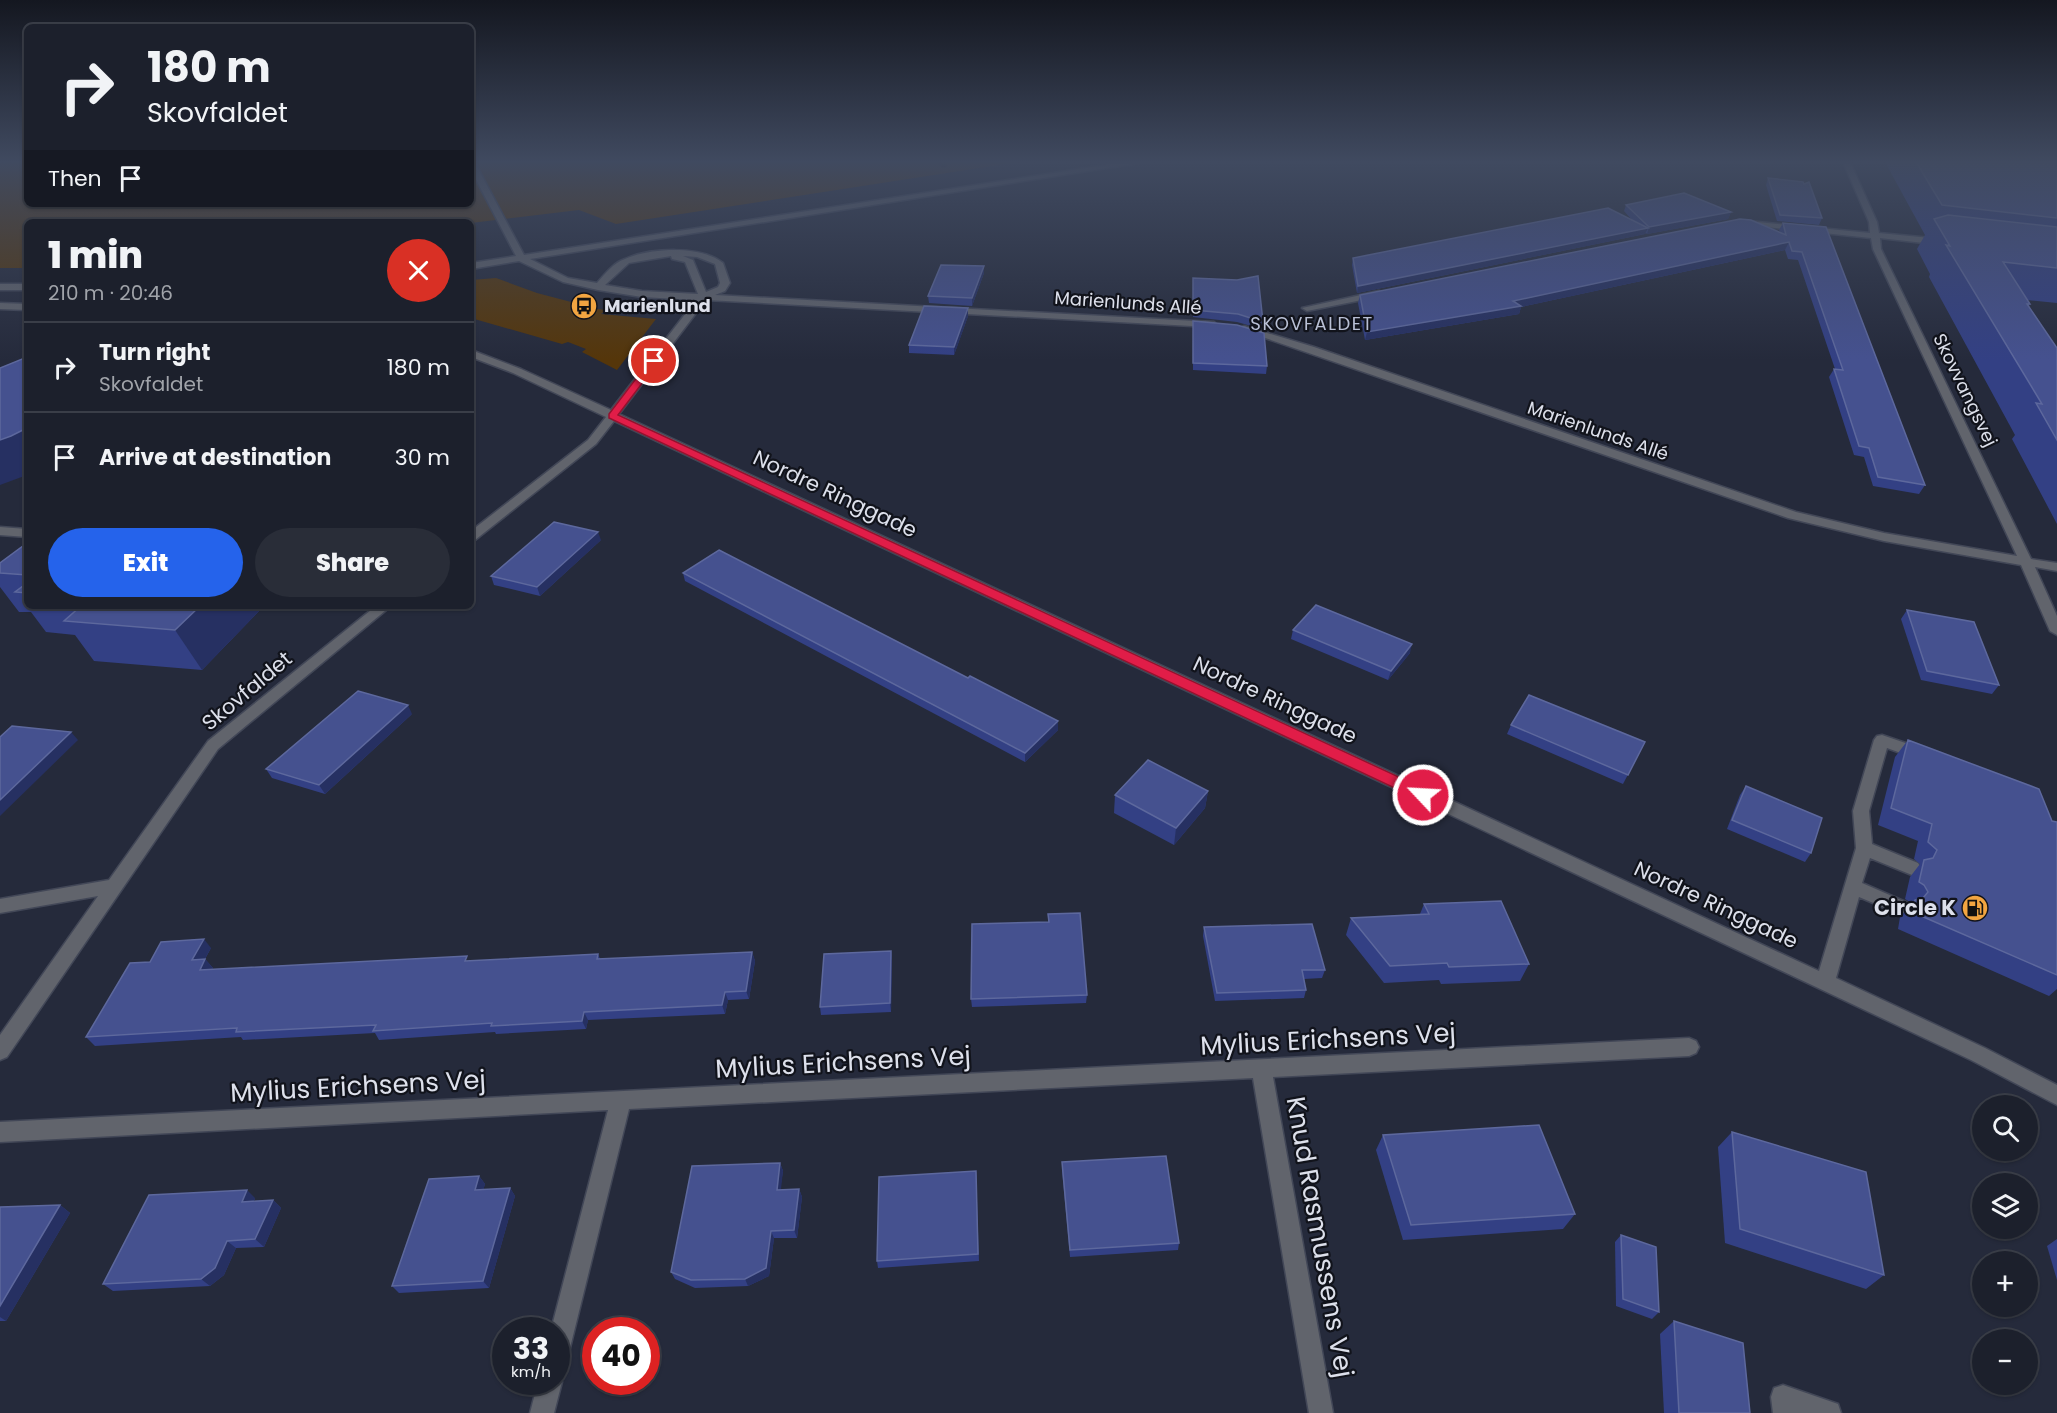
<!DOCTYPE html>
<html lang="en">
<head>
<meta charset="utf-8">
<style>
  :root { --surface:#1c202c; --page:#292d38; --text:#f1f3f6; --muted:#a0a3a9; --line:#3a3e48; --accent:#2563eb }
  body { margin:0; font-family:Poppins,sans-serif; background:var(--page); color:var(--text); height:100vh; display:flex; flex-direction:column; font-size:22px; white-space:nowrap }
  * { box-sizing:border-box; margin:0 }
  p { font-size:20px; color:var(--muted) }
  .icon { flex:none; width:33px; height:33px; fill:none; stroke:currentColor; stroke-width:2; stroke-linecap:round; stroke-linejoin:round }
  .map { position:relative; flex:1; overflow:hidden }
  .drawer { position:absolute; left:24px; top:219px; width:450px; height:390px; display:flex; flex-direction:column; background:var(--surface); border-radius:9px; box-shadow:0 2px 4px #0004,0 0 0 2px var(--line) }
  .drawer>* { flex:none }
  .guide { position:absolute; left:24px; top:24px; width:450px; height:183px; border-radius:9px; box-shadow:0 2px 4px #0004,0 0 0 2px var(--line); background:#1c202c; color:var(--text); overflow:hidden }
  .buttons { position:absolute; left:1972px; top:1095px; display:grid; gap:12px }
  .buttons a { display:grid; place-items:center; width:66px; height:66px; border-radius:50%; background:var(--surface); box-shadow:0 2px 4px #0004,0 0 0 2px var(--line); font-size:30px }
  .speed { position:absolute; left:492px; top:1317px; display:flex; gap:12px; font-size:30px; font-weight:700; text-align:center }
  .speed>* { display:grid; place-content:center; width:78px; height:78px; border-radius:50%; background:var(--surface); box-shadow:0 2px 4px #0004,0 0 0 2px var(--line); line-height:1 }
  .speed small { font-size:15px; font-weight:400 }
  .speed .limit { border:9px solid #d22; background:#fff; color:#111 }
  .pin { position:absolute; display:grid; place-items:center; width:51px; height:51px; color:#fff; margin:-26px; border:3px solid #fff; border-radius:50%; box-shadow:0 2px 6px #0007 }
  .me { position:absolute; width:66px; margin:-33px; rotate:295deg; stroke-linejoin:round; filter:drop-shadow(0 0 4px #0008) }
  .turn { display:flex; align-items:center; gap:21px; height:126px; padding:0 24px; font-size:27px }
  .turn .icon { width:78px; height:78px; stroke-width:2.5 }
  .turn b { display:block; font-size:42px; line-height:51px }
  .then { display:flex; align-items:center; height:57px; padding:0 24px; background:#0003; gap:12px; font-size:22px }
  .round { display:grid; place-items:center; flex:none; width:63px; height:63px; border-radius:32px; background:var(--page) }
  .overview { display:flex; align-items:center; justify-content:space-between; height:102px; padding:0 24px }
  h1 { font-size:36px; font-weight:800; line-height:45px }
  .button { display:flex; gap:12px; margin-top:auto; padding:12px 24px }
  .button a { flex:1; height:69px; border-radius:36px; background:var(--accent); color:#fff; font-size:24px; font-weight:800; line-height:69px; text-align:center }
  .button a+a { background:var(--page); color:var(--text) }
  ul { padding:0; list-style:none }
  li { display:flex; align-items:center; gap:18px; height:90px; padding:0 24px; border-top:2px solid var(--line) }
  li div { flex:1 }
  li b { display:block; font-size:22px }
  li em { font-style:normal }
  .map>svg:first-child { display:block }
  .green { fill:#55360a }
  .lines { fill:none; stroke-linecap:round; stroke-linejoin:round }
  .stream { fill:#271400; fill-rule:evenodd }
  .minor-casing { stroke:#424757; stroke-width:3 }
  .minor { fill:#61646c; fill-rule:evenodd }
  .wall { fill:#334084 }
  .shaded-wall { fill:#263062 }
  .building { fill:#45518f; stroke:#5d689d; stroke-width:1.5 }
  .route { fill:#e11d48; stroke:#92132f; stroke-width:1.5 }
  .labels { text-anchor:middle; stroke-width:4.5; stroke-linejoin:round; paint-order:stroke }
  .far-street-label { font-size:18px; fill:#dde0eb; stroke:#11131b }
  .far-poi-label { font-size:18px; font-weight:bold; fill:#dde0eb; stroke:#11131b; text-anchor:start }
  .far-neighbourhood-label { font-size:18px; letter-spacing:1.5px; fill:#b9c0d5; stroke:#11131b }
  .street-label { font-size:21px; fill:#dde0eb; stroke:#11131b }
  .poi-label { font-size:21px; font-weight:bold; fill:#dde0eb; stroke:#11131b; text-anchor:end }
  .near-street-label { font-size:26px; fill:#dde0eb; stroke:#11131b }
</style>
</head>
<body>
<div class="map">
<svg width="2057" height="1413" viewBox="0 0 2057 1413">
  <rect width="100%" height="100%" fill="#252a3b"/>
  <g class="green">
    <polygon points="27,162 27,204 471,204 471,162 1018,162 616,224 579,210 471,223 27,222 27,268 0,268 0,163"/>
    <polygon points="496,278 537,293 575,303 572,306 606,310 601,314 656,319 617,370 582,352 586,349 568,342 562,344 471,318 471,280"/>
  </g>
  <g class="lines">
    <polygon class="stream" points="938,162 945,162 947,167 942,168"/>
    <defs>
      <g id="minor">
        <path d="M471 162 475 163 524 255 1124 162H1145L530 259 568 278 597 283C605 274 613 263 625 259 650 248 701 245 723 263L730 283 725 291 715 295 1214 322 1216 324 1211 327 706 300 619 414 1819 971 1856 848 1853 811 1874 740 1877 736 1882 735 1926 750 1928 754 1926 758 1920 760 1887 748 1869 811 1872 844 1918 863 1921 868 1918 873 1912 875 1870 858 1862 883 1908 903 1911 908 1908 913 1902 915 1859 897 1836 978 1985 1048 2057 1085V1105L1971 1060 614 421 596 444 475 540 471 541V531L588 440 606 417 513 373 471 357V350L521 369 611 410 696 300 642 297 598 290 563 282 519 261 471 269V263L516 256 471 170ZM671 256 672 259 685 262 698 294 642 291 605 285 629 263ZM683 256 697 257 715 264 720 283 718 287 706 292 693 260Z"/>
        <polygon points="1843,162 1850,162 1877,222 1879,233 1941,239 1945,242 1941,245 1880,238 1881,249 2031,559 2057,563 2057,571 2035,567 2057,616 2057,635 2050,631 2021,565 1884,541 1788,518 1239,329 1244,326 1314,347 1796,512 1884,533 2017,556 1873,249 1871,238 1738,224 1734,222 1738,220 1870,233 1869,222"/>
        <rect x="0" y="284" width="27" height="6"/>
        <polygon points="1379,291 1384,294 1382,296 1307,311 1302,308"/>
        <polygon points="0,303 27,304 27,310 0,309"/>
        <polygon points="0,527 27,529 27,537 0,535"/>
        <polygon points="376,606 391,606 218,749 7,1057 0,1060 0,1035 98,896 0,913 0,899 109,880 208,741"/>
        <polygon points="1689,1038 1696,1041 1699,1047 1696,1053 1689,1056 1273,1077 1333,1413 1309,1413 1253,1078 629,1109 568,1356 565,1365 556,1368 556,1330 551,1330 608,1110 0,1142 0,1122"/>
        <polygon points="556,1372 562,1382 554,1413 530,1413 538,1382 556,1382"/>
        <polygon points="1783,1385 1838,1404 1841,1413 1773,1413 1771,1397 1774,1388"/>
      </g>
    </defs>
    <use href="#minor" class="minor-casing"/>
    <use href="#minor" class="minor"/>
  </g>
  <g class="wall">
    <polygon points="1885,162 2057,162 2057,303 2027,300 2030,304 2029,306 2057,348 2057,524 2012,439 2015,435 1929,277 1930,274 1917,249 1925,235"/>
    <polygon points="1768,178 1804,184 1822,218 1819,225 1777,221 1766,185"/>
    <polygon points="1626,205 1731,212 1728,219 1647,234 1646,233 1645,234 1357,293 1352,265 1353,258 1632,220 1624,211"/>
    <polygon points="1783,223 1826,227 1925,485 1919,494 1873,486 1864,457 1854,455 1829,377 1834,369 1835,369 1798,260 1788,259 1785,250 1521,307 1519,314 1365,340 1358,303 1360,295 1780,232 1779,230"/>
    <polygon points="984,266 984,273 972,306 929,303 928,296"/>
    <polygon points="1193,278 1263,322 1262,329 1237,322 1193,317"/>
    <polygon points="968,316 954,355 909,353 909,345"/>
    <polygon points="1193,321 1267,366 1266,374 1193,370"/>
    <polygon points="601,540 540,596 494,585 491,576"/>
    <polygon points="27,543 27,606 264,606 202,670 94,661 75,635 46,632 31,612 19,612 0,587 0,563"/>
    <polygon points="683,573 1058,730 1025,762 685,581"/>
    <polygon points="1907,610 1999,685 1992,694 1921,680 1901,619"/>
    <polygon points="1293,630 1410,653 1388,680 1291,639"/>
    <polygon points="412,714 325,794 272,778 266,769"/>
    <polygon points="1511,725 1645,742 1623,784 1507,734"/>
    <polygon points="1908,740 2052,821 2057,822 2057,989 2049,996 1898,929 1900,917 1911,904 1910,902 1905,899 1910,877 1920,864 1914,859 1918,841 1878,825 1895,757"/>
    <polygon points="1746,786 1811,853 1805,862 1727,829 1740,795"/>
    <polygon points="1208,791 1205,808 1174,845 1114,813 1115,795"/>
    <polygon points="1424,904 1529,964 1520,981 1441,984 1439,980 1384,983 1346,935 1351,918 1420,914"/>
    <polygon points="1048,914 1087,995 1086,1003 972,1007 971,999 1048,922"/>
    <polygon points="1204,927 1325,970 1322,978 1304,979 1306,990 1304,998 1215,1001 1203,936"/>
    <polygon points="211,948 205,959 213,968 212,969 470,961 598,954 600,959 752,952 755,961 749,999 728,1000 725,1014 588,1020 586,1029 496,1034 495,1032 379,1040 375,1033 243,1040 241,1037 95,1046 86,1037 150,962"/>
    <polygon points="891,951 892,960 891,1012 821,1015 820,1007"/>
    <polygon points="1732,1132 1884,1275 1866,1289 1725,1243 1718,1147"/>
    <polygon points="1383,1135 1575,1214 1563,1229 1403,1240 1376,1150"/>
    <polygon points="1062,1162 1179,1243 1178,1250 1070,1257 1062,1170"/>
    <polygon points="780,1163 783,1171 780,1190 799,1189 802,1197 797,1238 774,1238 769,1276 748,1286 695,1288 675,1279 671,1272"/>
    <polygon points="976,1171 979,1261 878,1268 877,1261"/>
    <polygon points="479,1176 485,1184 483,1190 510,1188 515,1196 489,1288 399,1293 392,1286"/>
    <polygon points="255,1198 254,1201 273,1200 281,1208 264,1247 236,1248 224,1275 210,1286 113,1291 103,1284"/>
    <polygon points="60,1205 70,1213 6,1321 0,1321 0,1207"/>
    <polygon points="1621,1235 1659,1312 1652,1319 1616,1306 1615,1242"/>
    <polygon points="2057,1239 2057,1280 2047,1246"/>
    <polygon points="1674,1321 1750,1413 1664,1413 1660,1334"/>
  </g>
  <g class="shaded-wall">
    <polygon points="1731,212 1728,219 1647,234 1649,227"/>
    <polygon points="1648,228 1645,234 1357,293 1358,286"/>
    <polygon points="1789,242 1785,250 1521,307 1519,314 1365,340 1367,332"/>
    <polygon points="984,266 984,273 972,306 972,298"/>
    <polygon points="968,308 968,316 954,355 954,347"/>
    <polygon points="27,428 27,475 0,485 0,440"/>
    <polygon points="598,532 601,540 540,596 537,587"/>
    <polygon points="200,606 264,606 202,670 175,630"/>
    <polygon points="1412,644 1410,653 1388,680 1391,671"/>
    <polygon points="408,705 412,714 325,794 319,785"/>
    <polygon points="1058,721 1058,730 1025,762 1025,753"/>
    <polygon points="71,732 78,740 0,816 0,800"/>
    <polygon points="1208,791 1205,808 1174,845 1176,828"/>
    <polygon points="204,939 211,948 199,969 192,960"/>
    <polygon points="891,951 892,960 891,1012 890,1003"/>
    <polygon points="752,952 755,961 749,999 746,991"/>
    <polygon points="205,959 213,968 207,978 200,970"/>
    <polygon points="725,992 728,1000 725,1014 722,1005"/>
    <polygon points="584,1012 588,1020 586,1029 582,1021"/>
    <polygon points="780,1163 783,1171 780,1198 777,1190"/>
    <polygon points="479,1176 485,1184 481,1198 475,1190"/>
    <polygon points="510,1188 515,1196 489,1288 483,1281"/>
    <polygon points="799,1189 802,1197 797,1238 794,1230"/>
    <polygon points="247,1190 255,1198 250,1209 242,1202"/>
    <polygon points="273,1200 281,1208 264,1247 255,1239"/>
    <polygon points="60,1205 70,1213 6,1321 0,1317 0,1306"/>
    <polygon points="771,1231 774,1238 769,1276 748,1286 745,1279"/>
    <polygon points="227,1241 236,1248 224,1275 210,1286 201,1279"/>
  </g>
  <g class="building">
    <polygon points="1916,162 2057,162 2057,218 1942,205"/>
    <polygon points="1768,178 1803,182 1804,184 1809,182 1822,218 1780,215"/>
    <polygon points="1684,193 1731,212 1649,227 1626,205"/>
    <polygon points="1608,208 1648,228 1358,286 1353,258"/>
    <polygon points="1948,215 2057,227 2057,268 2003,262 2030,304 2027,304 2057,348 2057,440 2036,403 2042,404 1946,245 1950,246 1934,219"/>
    <polygon points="1740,219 1751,220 1786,235 1783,223 1826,227 1925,485 1878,477 1869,448 1859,446 1834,369 1843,370 1802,252 1792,251 1789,242 1513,301 1521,306 1367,332 1360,295"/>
    <polygon points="941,265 984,266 972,298 928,296"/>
    <polygon points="1258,276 1263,322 1238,314 1193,310 1193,278 1237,280"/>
    <polygon points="924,306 968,308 954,347 909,345"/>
    <polygon points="1193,321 1237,325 1264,333 1267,366 1193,363"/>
    <polygon points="27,357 27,428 11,436 0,440 0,368"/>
    <polygon points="554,522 598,532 537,587 491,576"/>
    <polygon points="27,543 27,575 0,573 0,563"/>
    <polygon points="719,550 968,678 970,676 1058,721 1025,753 683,573"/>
    <polygon points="27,583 27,593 15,592"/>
    <polygon points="1316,605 1412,644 1391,671 1293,630"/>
    <polygon points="81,606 200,606 175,630 64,621"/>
    <polygon points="1907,610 1974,622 1999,685 1927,671"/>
    <polygon points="358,691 408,705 319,785 266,769"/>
    <polygon points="1529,695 1645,742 1628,775 1511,725"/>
    <polygon points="12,726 71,732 0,800 0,737"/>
    <polygon points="1908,740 2039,789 2052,821 2057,822 2057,975 1912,912 1915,900 1923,898 1928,892 1924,885 1919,882 1924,860 1933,858 1937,850 1928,842 1932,824 1891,808"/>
    <polygon points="1148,760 1208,791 1176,828 1115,795"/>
    <polygon points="1746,786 1822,818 1811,853 1732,820"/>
    <polygon points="1501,901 1529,964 1449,967 1447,963 1390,966 1351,918 1429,914 1424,904"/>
    <polygon points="1080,913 1087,995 971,999 972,924 1049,922 1048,914"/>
    <polygon points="1312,924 1325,970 1302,970 1306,990 1217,993 1204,927"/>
    <polygon points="204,939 192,960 205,959 200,970 467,956 465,961 598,954 597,959 752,952 746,991 725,992 722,1005 584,1012 582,1021 491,1026 492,1023 373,1031 376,1025 236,1032 237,1028 86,1037 130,963 150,962 161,942"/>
    <polygon points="891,951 890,1003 820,1007 824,954"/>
    <polygon points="1539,1125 1575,1214 1411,1225 1383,1135"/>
    <polygon points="1732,1132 1866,1172 1884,1275 1740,1229"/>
    <polygon points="1166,1156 1179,1243 1070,1250 1062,1162"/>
    <polygon points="780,1163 777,1190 799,1189 794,1230 771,1231 766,1268 745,1279 691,1280 671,1272 692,1166"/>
    <polygon points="976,1171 978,1254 877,1261 879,1177"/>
    <polygon points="479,1176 475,1190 510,1188 483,1281 392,1286 429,1179"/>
    <polygon points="247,1190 242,1202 273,1200 255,1239 227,1241 215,1268 201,1279 103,1284 149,1195"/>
    <polygon points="60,1205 0,1306 0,1207"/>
    <polygon points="1621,1235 1656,1247 1659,1312 1623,1299"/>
    <polygon points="1674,1321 1743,1343 1750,1413 1679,1413"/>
  </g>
  <linearGradient id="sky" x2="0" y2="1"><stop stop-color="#141720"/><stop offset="0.45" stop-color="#404a60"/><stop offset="1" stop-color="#404a60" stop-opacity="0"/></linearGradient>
  <rect width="2057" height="360" fill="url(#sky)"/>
  <polygon class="route" points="654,358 659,361 618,415 1429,791 1431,795 1429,799 1418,799 609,418 609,414 651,359"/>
  <defs>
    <symbol id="bus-disc" viewBox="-11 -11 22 22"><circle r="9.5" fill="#f2a541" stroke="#11131b"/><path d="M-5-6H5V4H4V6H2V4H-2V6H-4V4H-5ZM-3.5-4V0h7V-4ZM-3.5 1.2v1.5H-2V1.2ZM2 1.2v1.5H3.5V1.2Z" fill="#111"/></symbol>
    <symbol id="fuel-disc" viewBox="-11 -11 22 22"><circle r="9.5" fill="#f2a541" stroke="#11131b"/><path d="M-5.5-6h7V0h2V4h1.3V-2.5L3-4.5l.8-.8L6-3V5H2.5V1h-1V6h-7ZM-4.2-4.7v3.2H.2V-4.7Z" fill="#111"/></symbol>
  </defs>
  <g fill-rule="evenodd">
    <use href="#bus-disc" x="569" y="291" width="30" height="30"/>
    <use href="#fuel-disc" x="1960" y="893" width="30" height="30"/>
  </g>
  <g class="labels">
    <g class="far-street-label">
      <text transform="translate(1128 303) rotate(4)" y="6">Marienlunds Allé</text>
      <text transform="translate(1965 390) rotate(64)" y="6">Skovvangsvej</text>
      <text transform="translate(1598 431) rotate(19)" y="6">Marienlunds Allé</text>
    </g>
    <g class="far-poi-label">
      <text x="604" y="312">Marienlund</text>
    </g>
    <g class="far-neighbourhood-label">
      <text x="1312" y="330">SKOVFALDET</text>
    </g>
    <g class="street-label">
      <text transform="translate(835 494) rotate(25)" y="7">Nordre Ringgade</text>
      <text transform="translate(247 691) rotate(-40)" y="7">Skovfaldet</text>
      <text transform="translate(1275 700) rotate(25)" y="7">Nordre Ringgade</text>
      <text transform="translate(1716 905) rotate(25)" y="7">Nordre Ringgade</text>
    </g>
    <g class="poi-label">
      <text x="1956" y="915">Circle K</text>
    </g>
    <g class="near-street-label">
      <text transform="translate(1328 1039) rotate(-3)" y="9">Mylius Erichsens Vej</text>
      <text transform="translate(843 1062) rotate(-3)" y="9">Mylius Erichsens Vej</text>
      <text transform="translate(358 1086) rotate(-3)" y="9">Mylius Erichsens Vej</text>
      <text transform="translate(1320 1237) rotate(80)" y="9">Knud Rasmussens Vej</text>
    </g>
  </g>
</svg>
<div class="buttons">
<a><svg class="icon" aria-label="search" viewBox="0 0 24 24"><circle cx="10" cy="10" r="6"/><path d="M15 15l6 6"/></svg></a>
<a><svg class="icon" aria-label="layers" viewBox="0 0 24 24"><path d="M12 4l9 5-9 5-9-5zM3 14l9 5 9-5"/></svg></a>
<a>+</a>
<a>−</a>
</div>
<div class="speed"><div>33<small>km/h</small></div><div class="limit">40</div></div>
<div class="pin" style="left:654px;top:361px;background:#d93025"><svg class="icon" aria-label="arrive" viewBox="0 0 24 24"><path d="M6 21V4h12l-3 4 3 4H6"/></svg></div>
<svg class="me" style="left:1423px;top:795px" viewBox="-20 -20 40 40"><circle r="17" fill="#e11d48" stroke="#fff" stroke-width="3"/><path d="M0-11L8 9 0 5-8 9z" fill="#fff"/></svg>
<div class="guide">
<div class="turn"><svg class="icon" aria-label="right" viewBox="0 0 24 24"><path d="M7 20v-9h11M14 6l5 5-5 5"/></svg><div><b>180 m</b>Skovfaldet</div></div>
<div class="then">Then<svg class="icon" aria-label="arrive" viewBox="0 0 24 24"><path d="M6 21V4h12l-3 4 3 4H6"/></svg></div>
</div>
<section class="drawer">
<div class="overview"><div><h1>1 min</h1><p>210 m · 20:46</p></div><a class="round" style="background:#d93025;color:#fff"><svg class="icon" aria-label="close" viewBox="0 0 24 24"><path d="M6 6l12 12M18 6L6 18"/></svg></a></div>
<ul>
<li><svg class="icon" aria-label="right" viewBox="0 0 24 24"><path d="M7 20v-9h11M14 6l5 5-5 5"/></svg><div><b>Turn right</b><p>Skovfaldet</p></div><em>180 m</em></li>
<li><svg class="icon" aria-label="arrive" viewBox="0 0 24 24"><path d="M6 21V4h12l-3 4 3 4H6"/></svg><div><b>Arrive at destination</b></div><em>30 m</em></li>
</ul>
<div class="button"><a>Exit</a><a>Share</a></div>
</section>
</div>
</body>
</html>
